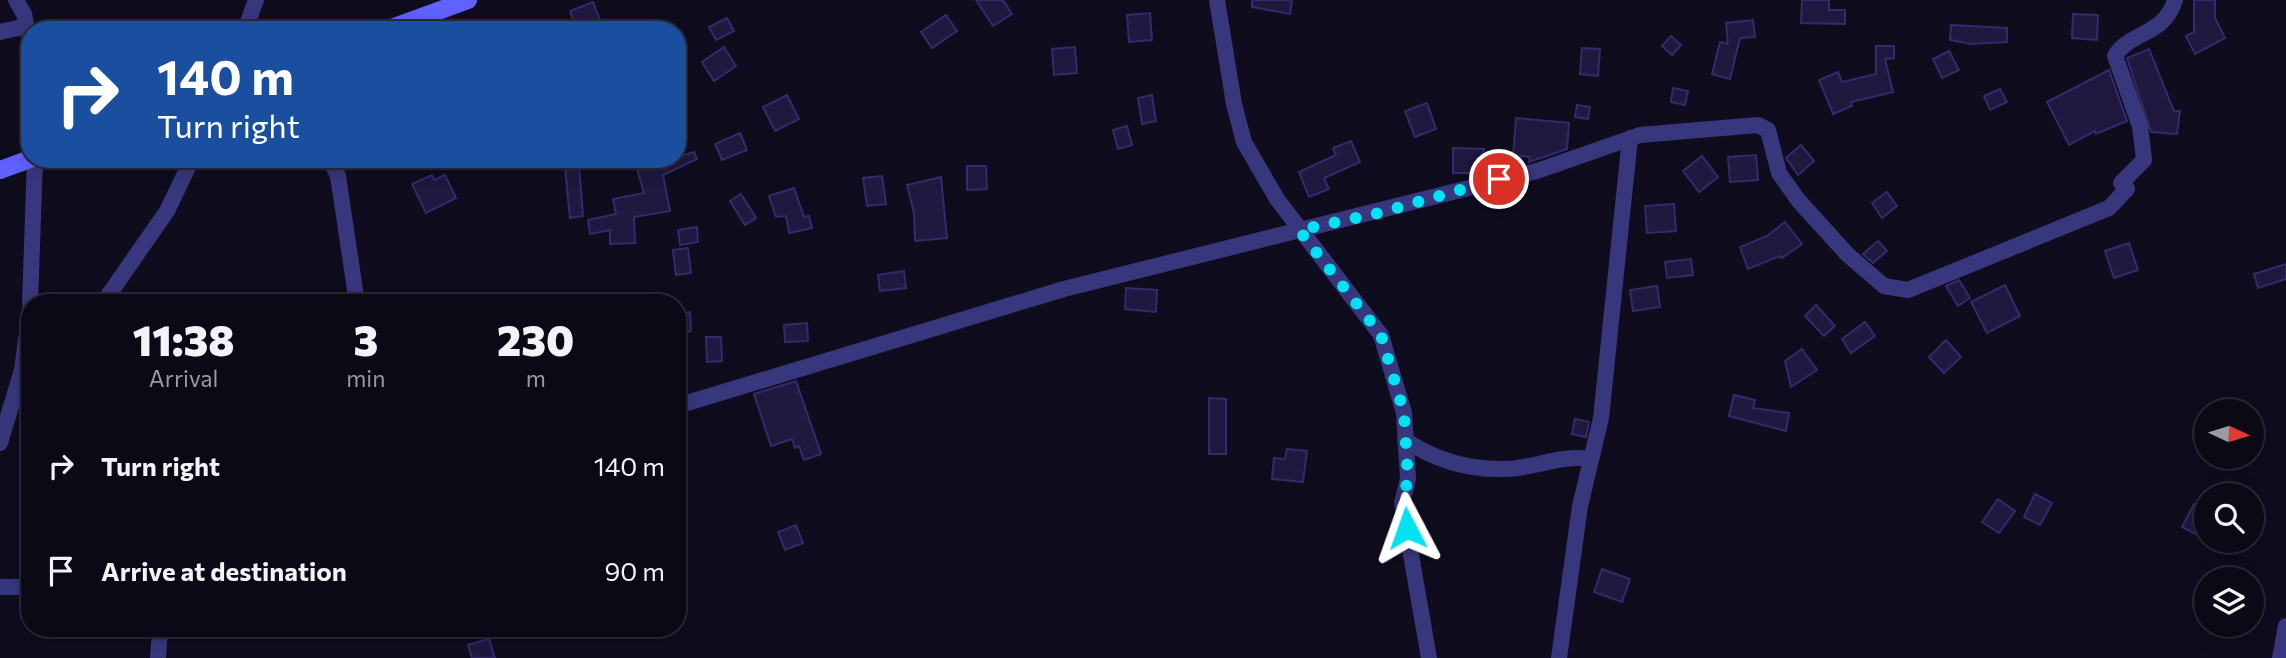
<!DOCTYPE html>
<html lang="en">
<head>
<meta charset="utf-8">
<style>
  :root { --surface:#0b0916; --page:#191723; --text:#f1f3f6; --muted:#9a9aa1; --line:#2b2a35 }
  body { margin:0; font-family:Commissioner,sans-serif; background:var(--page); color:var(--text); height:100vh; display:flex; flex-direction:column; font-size:26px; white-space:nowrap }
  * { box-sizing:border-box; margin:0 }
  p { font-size:23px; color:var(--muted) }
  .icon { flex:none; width:38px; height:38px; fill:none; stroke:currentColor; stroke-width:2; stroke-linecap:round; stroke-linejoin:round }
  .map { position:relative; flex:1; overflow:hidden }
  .drawer { position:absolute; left:21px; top:294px; width:665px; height:343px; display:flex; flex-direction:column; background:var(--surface); border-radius:28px; box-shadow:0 4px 18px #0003,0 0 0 2px var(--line) }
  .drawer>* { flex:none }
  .hud { position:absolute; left:21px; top:21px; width:665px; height:147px; border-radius:28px; box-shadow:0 4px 18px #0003,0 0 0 2px var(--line); background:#1a4fa0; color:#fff; overflow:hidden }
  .needle { width:46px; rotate:94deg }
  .fabs { position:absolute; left:2194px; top:399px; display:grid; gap:14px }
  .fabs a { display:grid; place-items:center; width:70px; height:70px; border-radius:50%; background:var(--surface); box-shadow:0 4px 18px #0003,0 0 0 2px var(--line); font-size:35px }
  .pin { position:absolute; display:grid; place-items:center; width:60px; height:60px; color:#fff; margin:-30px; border:4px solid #fff; border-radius:50%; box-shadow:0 2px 7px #0007 }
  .me { position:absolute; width:77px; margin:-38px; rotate:356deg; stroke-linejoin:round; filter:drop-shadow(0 0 5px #0008) }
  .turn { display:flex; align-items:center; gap:24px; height:147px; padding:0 21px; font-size:32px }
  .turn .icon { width:91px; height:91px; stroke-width:2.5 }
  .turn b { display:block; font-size:49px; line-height:60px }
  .eta { display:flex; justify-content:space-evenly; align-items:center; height:119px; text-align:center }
  .eta b { font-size:42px; font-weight:800; line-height:49px }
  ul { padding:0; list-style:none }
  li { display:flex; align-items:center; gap:21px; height:105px; padding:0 21px }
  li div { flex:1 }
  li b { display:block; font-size:26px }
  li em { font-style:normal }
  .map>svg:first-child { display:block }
  .building { fill:#1f183f; stroke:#352a6b; stroke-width:2 }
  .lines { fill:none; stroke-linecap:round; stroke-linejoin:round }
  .street { stroke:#38377d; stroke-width:16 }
  .secondary { stroke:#6162fe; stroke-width:18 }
  .route { stroke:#01e2f3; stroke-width:12; stroke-dasharray:0 21.6 }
</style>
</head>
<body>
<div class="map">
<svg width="2286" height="658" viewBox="0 0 2286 658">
  <rect width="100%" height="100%" fill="#0f0c1e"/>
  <g class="building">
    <polygon points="976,0 1003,0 1012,14 993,26"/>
    <polygon points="1252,0 1292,0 1290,14 1252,7"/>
    <polygon points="1802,0 1829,0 1829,10 1845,10 1845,24 1801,23"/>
    <polygon points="2194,0 2215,0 2215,18 2225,38 2195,54 2186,36 2194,32"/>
    <polygon points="593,2 604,30 577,30 570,11"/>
    <polygon points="1150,13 1152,40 1129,42 1127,15"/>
    <polygon points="2073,14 2098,15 2097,40 2072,38"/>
    <polygon points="946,15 957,31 932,48 921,32"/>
    <polygon points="727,18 734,31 716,40 709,27"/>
    <polygon points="1753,20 1755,37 1740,38 1730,79 1712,74 1720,42 1728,44 1726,23"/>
    <polygon points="1951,25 2007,28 2007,42 1971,44 1950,40"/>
    <polygon points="1671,36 1681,45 1672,55 1662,46"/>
    <polygon points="1876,46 1894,46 1894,58 1885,59 1893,92 1851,102 1852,106 1833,114 1819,80 1838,72 1842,82 1876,74"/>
    <polygon points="724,47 736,66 714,81 702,62"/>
    <polygon points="1075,47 1077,73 1054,75 1052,49"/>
    <polygon points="1582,48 1600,49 1598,76 1580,74"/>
    <polygon points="2149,49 2174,111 2180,111 2177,134 2151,132 2127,58"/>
    <polygon points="1949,51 1959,70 1942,78 1933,59"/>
    <polygon points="2109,70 2127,121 2096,134 2095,131 2069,145 2047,102"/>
    <polygon points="1673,88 1688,91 1685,105 1671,102"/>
    <polygon points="2000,89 2007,102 1990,110 1984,96"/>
    <polygon points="787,95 799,119 775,131 763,107"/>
    <polygon points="1152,95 1156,121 1142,124 1138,98"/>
    <polygon points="1427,103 1436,129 1415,137 1405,111"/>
    <polygon points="1577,105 1590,107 1588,119 1575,117"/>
    <polygon points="1516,118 1569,123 1567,149 1529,162 1530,157 1513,155"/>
    <polygon points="1127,126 1132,145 1118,149 1113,130"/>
    <polygon points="740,133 747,150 722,160 715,144"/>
    <polygon points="1351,141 1360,162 1324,178 1329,189 1309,197 1299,172 1336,155 1333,148"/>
    <polygon points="1801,145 1814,161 1798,175 1786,158"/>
    <polygon points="1453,148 1484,149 1484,173 1453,173"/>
    <polygon points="694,152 697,159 663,175 670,211 634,217 635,243 610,244 610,230 590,234 588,220 616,214 613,199 644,193 637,169"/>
    <polygon points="1756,155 1758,180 1730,182 1728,157"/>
    <polygon points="1702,156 1718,177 1699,192 1683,171"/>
    <polygon points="579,166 583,216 570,218 565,168"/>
    <polygon points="967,166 986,166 987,189 967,190"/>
    <polygon points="432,175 434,180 445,175 456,198 426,213 412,184"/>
    <polygon points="882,176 886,204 867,206 863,178"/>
    <polygon points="941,177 947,238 915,241 914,213 907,185"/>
    <polygon points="794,188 804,217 809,216 812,228 789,233 786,216 776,217 769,196"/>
    <polygon points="1887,192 1897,206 1882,218 1872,203"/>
    <polygon points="741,194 756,218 745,225 730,201"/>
    <polygon points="1674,204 1676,231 1647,233 1645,206"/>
    <polygon points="1785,222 1802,244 1782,258 1780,256 1748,269 1740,247 1767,236"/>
    <polygon points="697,227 698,242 680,245 678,230"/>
    <polygon points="1878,241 1887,251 1873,263 1863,254"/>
    <polygon points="2129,243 2138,270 2114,278 2105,251"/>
    <polygon points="688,248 691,273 676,275 673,250"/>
    <polygon points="1691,259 1693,275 1667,278 1665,262"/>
    <polygon points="2286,264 2286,279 2258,288 2254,274"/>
    <polygon points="904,271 906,288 880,291 878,275"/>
    <polygon points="1959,280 1970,298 1958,306 1946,286"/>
    <polygon points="2005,285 2020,316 1987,333 1971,302"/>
    <polygon points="1657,286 1660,307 1633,311 1630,290"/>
    <polygon points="1126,288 1157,290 1156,312 1125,309"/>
    <polygon points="1816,305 1835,326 1824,336 1805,316"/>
    <polygon points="690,312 691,331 677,334 677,314"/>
    <polygon points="1865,322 1875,336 1851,353 1842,339"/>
    <polygon points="807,323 808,341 785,342 784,325"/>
    <polygon points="706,337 721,337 722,361 707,362"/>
    <polygon points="1946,340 1961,357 1944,373 1929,357"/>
    <polygon points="1802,349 1817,370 1791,387 1785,361"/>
    <polygon points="796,381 821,454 804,460 799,446 795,448 792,439 771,446 754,394"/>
    <polygon points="1734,395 1755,400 1753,408 1789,413 1786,431 1729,416"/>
    <polygon points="1209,398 1226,399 1226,454 1209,454"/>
    <polygon points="1575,419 1589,422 1586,437 1572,434"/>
    <polygon points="1287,449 1307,451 1303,482 1272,479 1274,458 1285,459"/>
    <polygon points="2035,494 2052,503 2040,525 2024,517"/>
    <polygon points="1998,499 2015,511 1999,533 1982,522"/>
    <polygon points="2194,504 2207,510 2207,525 2200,536 2182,527"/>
    <polygon points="796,525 803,543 785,550 778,532"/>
    <polygon points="1602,569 1630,579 1622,602 1594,592"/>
    <polygon points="489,639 495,658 472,658 468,645"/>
  </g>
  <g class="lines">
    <g class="street">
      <polyline points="16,0 24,14 30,41"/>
      <polyline points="1217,0 1234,104 1244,142 1277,199 1381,335 1404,413 1408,479 1402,503 1429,658"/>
      <polyline points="245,30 256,0"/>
      <polyline points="0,32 27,26"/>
      <polyline points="330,159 338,176 357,303"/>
      <polyline points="30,303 35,159"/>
      <polyline points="103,303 167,211 192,159"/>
      <path d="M677 406 1064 289 1537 171 1640 135 1758 125 1768 130 1779 173 1798 200 1847 254 1884 286 1908 290 2109 208 2127 189 2121 183 2144 160 2140 126 2115 56C2130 31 2164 36 2175 0"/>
      <path d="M1405 440C1435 460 1468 470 1504 469 1534 469 1560 454 1591 459"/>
      <polyline points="0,443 22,370 30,309"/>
      <polyline points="0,587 30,587"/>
      <polyline points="158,658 160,628"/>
      <polyline points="1559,658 1580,506 1601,418 1630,138"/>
      <polyline points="2280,658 2286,626"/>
    </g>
    <g class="secondary">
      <polyline points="386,30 468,0"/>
      <polyline points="0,170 30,159"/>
    </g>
  </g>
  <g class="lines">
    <polyline class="route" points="1407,528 1402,503 1408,479 1404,413 1381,335 1299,230 1375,214 1499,179"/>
  </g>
</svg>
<div class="fabs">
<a><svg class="needle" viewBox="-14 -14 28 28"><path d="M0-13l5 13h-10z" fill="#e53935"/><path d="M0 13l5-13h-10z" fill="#9a9aa1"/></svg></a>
<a><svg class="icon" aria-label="search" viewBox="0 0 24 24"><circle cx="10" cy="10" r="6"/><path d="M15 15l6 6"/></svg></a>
<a><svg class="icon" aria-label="layers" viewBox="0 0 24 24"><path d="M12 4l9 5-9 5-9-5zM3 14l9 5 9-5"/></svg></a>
</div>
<div class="pin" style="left:1499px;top:179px;background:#d93025"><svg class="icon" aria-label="arrive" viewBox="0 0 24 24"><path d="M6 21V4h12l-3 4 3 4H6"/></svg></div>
<svg class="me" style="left:1407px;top:528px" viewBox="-20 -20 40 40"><path d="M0-17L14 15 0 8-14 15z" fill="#01e2f3" stroke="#fff" stroke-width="4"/></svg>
<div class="hud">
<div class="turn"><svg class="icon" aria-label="right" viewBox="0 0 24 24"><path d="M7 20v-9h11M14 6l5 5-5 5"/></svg><div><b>140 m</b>Turn right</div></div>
</div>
<section class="drawer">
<div class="eta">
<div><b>11:38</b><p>Arrival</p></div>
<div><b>3</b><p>min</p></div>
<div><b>230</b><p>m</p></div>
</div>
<ul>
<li><svg class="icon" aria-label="right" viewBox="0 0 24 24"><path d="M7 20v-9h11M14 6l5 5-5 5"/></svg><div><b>Turn right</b></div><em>140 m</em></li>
<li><svg class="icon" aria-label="arrive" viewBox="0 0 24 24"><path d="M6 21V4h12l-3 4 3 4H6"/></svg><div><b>Arrive at destination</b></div><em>90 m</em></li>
</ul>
</section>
</div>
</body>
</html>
